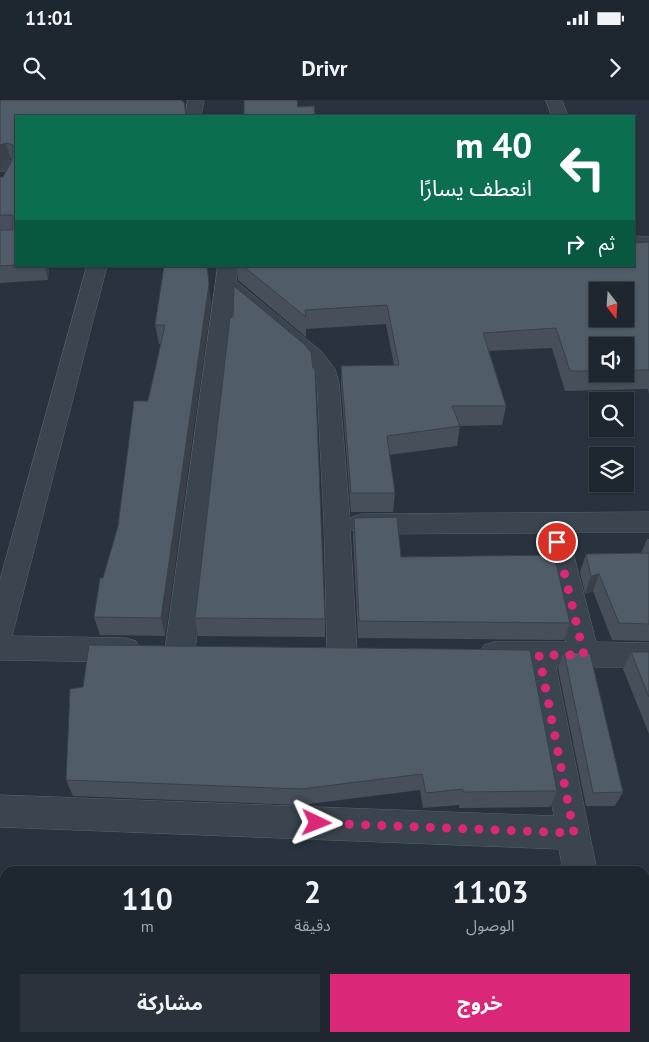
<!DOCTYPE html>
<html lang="ar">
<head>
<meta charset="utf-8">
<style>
  :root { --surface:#1e262f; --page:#2b323b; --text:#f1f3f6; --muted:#a1a5aa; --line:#3c434b; --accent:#db2777 }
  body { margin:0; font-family:"PT Sans","Noto Sans Arabic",sans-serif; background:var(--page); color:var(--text); direction:rtl; height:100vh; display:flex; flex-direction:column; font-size:19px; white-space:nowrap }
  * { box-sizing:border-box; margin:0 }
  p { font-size:16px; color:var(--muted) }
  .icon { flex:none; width:28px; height:28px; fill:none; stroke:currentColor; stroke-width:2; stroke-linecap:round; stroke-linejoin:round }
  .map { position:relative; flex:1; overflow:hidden; direction:ltr }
  .drawer { position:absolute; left:0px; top:766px; width:650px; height:176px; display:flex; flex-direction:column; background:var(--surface); border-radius:15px 15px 0 0; box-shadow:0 1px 4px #0004,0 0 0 1px var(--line); direction:rtl }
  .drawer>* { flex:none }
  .hud { position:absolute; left:15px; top:15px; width:620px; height:152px; border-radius:0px; box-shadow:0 1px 4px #0004,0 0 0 1px var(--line); direction:rtl; background:#0b6e4f; color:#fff; overflow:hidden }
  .needle { width:32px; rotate:163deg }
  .fabs { position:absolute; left:589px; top:182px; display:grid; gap:10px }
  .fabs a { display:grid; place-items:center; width:45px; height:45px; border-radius:0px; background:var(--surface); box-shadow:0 1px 4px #0004,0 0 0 1px var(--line); font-size:25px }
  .pin { position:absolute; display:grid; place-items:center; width:42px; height:42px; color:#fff; margin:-21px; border:2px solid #fff; border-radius:50%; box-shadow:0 1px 5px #0007 }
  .me { position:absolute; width:55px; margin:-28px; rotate:92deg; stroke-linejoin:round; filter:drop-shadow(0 0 4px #0008) }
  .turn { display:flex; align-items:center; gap:18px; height:105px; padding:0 20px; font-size:22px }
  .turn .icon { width:65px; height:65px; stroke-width:2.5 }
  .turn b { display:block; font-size:35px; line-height:42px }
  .then { display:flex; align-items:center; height:48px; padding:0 20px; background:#0003; gap:10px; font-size:19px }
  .eta { display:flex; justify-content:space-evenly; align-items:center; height:85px; text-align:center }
  .eta b { font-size:30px; font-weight:700; line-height:35px }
  .button { display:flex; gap:10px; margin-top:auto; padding:10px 20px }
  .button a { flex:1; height:58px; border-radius:0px; background:var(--accent); color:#fff; font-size:20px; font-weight:700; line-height:58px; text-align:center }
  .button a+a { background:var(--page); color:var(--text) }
  .status { display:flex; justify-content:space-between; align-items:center; height:35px; padding:0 25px; background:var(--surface); direction:ltr }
  .status svg { height:14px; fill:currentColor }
  header { display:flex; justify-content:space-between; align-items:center; height:65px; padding:0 20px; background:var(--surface); font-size:22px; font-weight:700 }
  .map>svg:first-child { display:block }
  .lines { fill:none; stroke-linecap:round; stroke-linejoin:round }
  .street-casing { stroke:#59636c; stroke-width:1 }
  .street { fill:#3b454f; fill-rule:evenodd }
  .wall { fill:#464f5a; fill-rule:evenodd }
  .shaded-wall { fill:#39404a }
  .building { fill:#515c69; stroke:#39404a; fill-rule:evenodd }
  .route { stroke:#db2777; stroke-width:9; stroke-dasharray:0 16.2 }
</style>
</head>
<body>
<div class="status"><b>11:01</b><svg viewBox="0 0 49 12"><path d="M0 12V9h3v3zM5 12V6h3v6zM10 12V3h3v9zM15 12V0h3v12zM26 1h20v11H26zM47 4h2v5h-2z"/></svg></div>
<header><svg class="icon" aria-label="forward" viewBox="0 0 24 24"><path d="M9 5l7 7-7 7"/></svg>Drivr<svg class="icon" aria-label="search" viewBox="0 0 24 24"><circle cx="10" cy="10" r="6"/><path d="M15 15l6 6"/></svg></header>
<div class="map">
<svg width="649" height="942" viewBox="0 0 649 942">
  <rect width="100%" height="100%" fill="#28333f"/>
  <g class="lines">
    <defs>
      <g id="street">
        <polygon points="188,0 204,0 201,16 185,16"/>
        <polygon points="546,0 562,0 568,16 552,16"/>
        <rect x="0" y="61" width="16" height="10"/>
        <polygon points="634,136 649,137 649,149 634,148"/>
        <polygon points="87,166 107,166 12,536 126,538 136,541 141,550 136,559 126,562 0,560 0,480"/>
        <polygon points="218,166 238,166 236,181 322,252 335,269 339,283 350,420 352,417 361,414 649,412 649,432 568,432 596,542 649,543 649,567 556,567 597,771 563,771 559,749 0,727 0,695 554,716 526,566 494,566 484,563 479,554 484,545 494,542 566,542 541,433 361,434 350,429 357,551 352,560 342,563 332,560 327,551 324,424 317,283 313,271 306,262 234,201 195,551 190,560 180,563 170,560 165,551"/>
      </g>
    </defs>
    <use href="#street" class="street-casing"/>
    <use href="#street" class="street"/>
  </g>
  <g class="wall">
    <polygon points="0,0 16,16 16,166 49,166 48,180 0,183 0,77 3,77 12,60 11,59 3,61"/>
    <path d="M649 142V294L648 289 565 291 552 248 489 251 506 306 502 325 460 326 457 346 389 355 395 393 393 412H351L341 285V266L394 265 386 224 306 229V237L238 180 237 166H634ZM598 246H625V274H598Z"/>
    <polygon points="211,203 165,536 100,535 94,517 103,478 118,426 161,244 159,244 155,225"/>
    <polygon points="313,268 325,519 325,537 198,536 195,518"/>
    <polygon points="354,418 401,457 570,523 564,540 358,538 353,436"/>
    <polygon points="647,439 649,439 649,541 612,540 593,491 585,494 580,472 586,454 641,453"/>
    <polygon points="564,552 623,692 615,706 586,706 558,568"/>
    <polygon points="631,552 649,552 649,634 623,569"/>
    <polygon points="83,587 557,691 550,707 459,708 459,705 423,708 420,690 301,705 73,696 66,680"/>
    <polygon points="645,938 649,942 33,942"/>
  </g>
  <g class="shaded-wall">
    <polygon points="6,43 11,59 3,61 0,67 0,45"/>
    <polygon points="44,166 49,166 48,180"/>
    <polygon points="209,184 211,203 165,536 161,518"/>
    <polygon points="599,474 593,491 585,494 591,476"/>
  </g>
  <g class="building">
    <polygon points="0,0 181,0 184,2 186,16 16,16 16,165 0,166 0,130 13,130 13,115 0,115 0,77 3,77 13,58 13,45 6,43 0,45"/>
    <polygon points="244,0 297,0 298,7 314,6 315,16 244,16"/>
    <polygon points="573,15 573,16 542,16"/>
    <path d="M649 142V270H625V246H598V271H570L556 228 483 233 506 306H452L460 326 387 336 395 393H351L341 266 399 265 387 205 305 210 306 217 243 166H634V143ZM598 191H625V219H598Z"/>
    <polygon points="164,166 207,166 209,184 161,518 94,517 100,478 103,478 118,426 134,301 148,301 165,225 155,225"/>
    <polygon points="234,186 304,244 311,252 313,268 315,268 325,519 195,518 230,218 233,217"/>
    <polygon points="397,417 401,457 554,455 570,523 359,521 354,418"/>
    <polygon points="649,453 649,524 619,523 599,474 591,476 586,454"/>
    <polygon points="89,545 530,550 557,691 463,692 463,689 426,693 422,674 301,689 66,680 70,589 83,587"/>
    <polygon points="564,552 590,553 623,692 593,693"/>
    <polygon points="631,552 649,552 649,597"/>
    <polygon points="645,803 649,822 649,942 310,942 310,940 293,942 33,942 34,938 645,938"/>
  </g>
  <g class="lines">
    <polyline class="route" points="317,723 574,733 539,555 584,555 557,442"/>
  </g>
</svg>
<div class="fabs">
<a><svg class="needle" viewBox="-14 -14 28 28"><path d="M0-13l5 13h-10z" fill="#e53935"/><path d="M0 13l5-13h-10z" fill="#a1a5aa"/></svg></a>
<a><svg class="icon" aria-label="sound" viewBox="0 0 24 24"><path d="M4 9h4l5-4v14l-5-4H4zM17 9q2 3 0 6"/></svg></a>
<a><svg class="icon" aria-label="search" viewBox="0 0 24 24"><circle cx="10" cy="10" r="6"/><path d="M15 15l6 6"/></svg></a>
<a><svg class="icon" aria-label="layers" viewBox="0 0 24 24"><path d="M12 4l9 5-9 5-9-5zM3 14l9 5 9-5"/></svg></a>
</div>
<div class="pin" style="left:557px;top:442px;background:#d93025"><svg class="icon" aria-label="arrive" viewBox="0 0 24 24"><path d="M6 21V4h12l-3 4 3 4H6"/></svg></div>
<svg class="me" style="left:317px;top:723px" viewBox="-20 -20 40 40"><path d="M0-17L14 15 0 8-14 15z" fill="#db2777" stroke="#fff" stroke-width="4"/></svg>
<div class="hud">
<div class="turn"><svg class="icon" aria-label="left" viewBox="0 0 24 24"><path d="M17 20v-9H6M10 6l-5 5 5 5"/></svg><div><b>40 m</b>انعطف يسارًا</div></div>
<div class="then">ثم<svg class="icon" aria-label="right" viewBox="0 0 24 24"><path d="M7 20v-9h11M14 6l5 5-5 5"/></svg></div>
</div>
<section class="drawer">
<div class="eta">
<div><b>11:03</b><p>الوصول</p></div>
<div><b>2</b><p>دقيقة</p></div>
<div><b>110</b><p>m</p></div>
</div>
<div class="button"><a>خروج</a><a>مشاركة</a></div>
</section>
</div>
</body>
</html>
